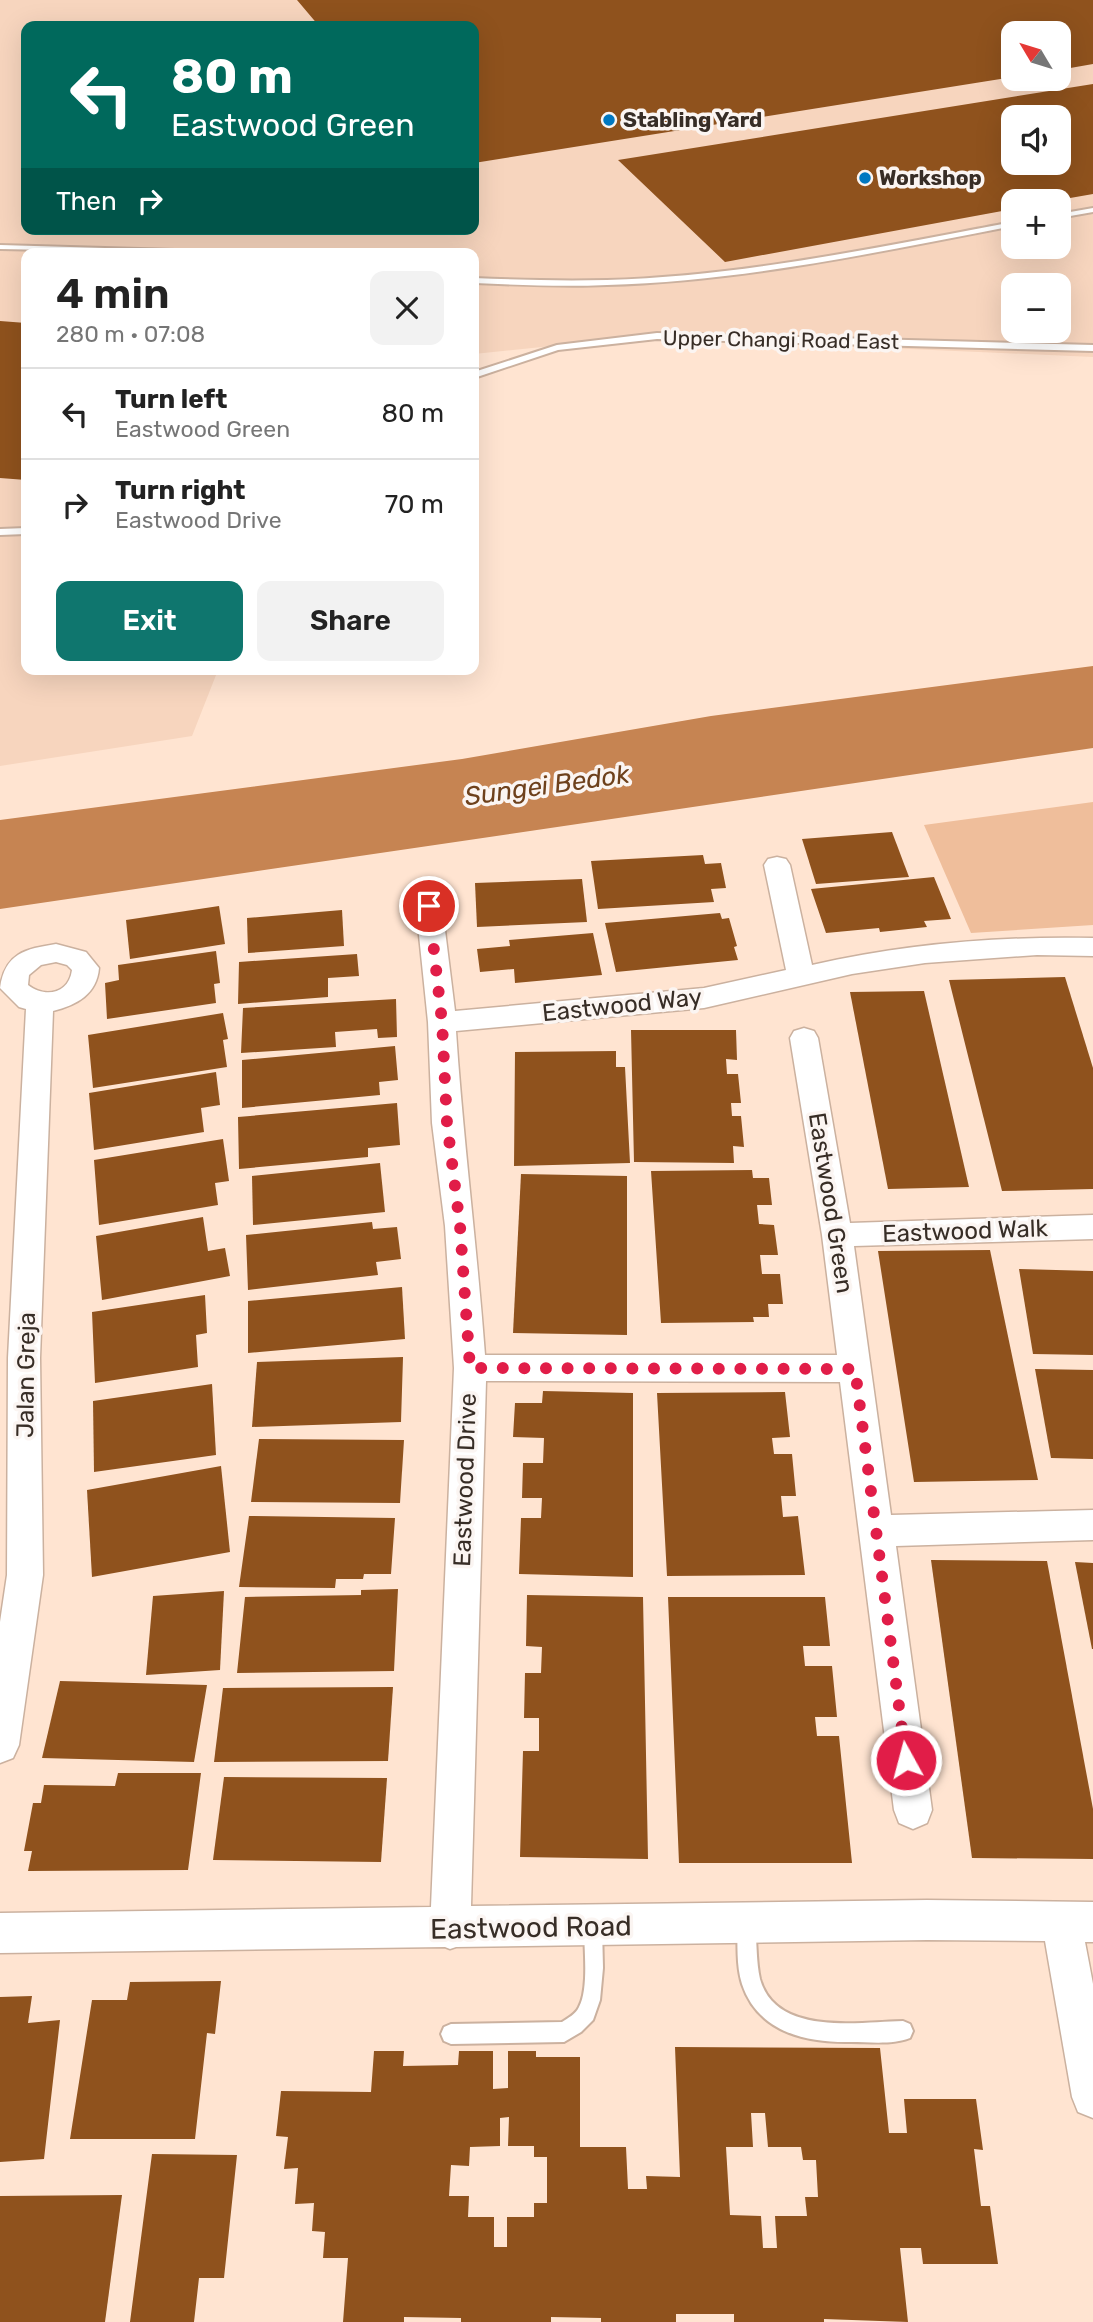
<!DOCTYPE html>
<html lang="en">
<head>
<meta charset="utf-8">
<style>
  :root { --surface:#fff; --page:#f2f2f2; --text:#222; --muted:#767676; --line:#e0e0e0; --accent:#0f766e }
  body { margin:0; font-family:Rubik,sans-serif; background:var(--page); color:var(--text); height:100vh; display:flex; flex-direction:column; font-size:26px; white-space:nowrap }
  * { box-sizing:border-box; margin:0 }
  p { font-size:23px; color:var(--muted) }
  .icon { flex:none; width:38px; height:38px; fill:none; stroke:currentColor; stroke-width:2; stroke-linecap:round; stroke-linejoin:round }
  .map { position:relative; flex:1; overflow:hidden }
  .details { position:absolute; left:21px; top:248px; width:458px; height:427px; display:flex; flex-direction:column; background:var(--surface); border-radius:14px; box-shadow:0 7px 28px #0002 }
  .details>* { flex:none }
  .guide { position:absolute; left:21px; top:21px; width:458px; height:214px; border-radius:14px; box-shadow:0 7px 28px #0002; background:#00695c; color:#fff; overflow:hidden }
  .needle { width:46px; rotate:308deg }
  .controls { position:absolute; left:1001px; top:21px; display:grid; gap:14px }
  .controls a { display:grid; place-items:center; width:70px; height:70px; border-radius:14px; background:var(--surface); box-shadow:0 7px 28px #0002; font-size:35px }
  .pin { position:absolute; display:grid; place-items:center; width:60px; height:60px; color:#fff; margin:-30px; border:4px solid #fff; border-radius:50%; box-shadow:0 2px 7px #0007 }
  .me { position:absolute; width:77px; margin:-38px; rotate:353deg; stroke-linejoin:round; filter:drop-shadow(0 0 5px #0008) }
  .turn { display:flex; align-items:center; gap:24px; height:147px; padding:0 35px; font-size:32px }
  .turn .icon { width:91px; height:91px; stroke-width:2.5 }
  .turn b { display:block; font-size:49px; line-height:60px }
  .then { display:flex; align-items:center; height:66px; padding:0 35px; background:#0003; gap:14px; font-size:26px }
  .round { display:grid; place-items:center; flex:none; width:74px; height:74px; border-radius:14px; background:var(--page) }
  .headline { display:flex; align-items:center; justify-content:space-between; height:119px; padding:0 35px }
  h1 { font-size:42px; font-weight:600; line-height:52px }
  .cta { display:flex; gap:14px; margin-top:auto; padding:14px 35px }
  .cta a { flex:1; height:80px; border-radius:14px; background:var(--accent); color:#fff; font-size:28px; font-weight:600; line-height:80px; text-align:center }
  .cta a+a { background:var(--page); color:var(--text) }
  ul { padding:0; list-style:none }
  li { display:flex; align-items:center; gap:21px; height:91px; padding:0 35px; border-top:2px solid var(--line) }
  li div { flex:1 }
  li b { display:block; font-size:26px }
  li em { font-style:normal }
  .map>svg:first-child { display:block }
  .built { fill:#f7d5be; fill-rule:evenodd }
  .green { fill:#efbe9b }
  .water { fill:#c68452 }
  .building { fill:#8f521d; fill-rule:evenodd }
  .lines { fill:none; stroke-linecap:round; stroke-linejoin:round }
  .service-casing { stroke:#cbb19f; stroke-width:4 }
  .minor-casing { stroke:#cbb19f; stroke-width:3 }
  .service { fill:#fff; fill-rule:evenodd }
  .minor { fill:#fff; fill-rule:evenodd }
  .route { stroke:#e11d48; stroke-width:12; stroke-dasharray:0 21.6 }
  .poi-dot { fill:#0078c1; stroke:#fbf5f2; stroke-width:2.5 }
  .labels { text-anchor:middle; stroke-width:7; stroke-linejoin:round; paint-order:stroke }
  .far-poi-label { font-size:21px; font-weight:bold; fill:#372d26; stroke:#fbf5f2; text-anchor:start }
  .far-street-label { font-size:21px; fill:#372d26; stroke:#fbf5f2 }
  .street-label { font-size:24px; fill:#372d26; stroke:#fbf5f2 }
  .water-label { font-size:26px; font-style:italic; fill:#6e411c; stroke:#fbf5f2 }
  .near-street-label { font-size:28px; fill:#372d26; stroke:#fbf5f2 }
</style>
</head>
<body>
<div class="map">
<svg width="1093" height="2322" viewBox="0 0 1093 2322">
  <rect width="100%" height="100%" fill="#ffe4d1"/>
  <path class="built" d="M0 0H1093V357L639 337 474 354V254H26V670H218L192 736 0 766ZM26 26H474V229H26ZM1013 33H1059V79H1013ZM1013 117H1059V163H1013ZM1013 201H1059V247H1013ZM1013 285H1059V331H1013Z"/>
  <polygon class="green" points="1093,802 1093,925 971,933 924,825"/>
  <polygon class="water" points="1093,666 1093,748 0,909 0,820 462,759 711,716"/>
  <g class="building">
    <polygon points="297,0 1093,0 1093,64 1059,70 1059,33 1013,33 1013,77 474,163 474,26 319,26"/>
    <path d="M1093 84V194L1053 201H1013V209L725 262 618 160ZM1013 117H1059V163H1013Z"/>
    <polygon points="0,321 26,323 26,480 0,478"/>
    <polygon points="892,832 909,877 816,884 802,839"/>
    <polygon points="703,855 705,864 721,863 726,888 711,889 714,902 598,909 591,861"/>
    <polygon points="934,877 951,919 924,921 927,927 880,932 879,928 826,933 811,889"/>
    <polygon points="582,879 587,922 477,927 475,883"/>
    <polygon points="219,906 225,944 130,959 126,920"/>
    <polygon points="342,910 344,946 248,953 247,918"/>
    <polygon points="720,913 722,919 729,918 737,946 734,947 738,960 616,972 605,923"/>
    <polygon points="593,933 602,975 515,983 514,969 480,972 477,949 510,946 509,940"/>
    <polygon points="216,951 220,983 214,984 216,1003 107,1019 105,983 119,980 118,965"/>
    <polygon points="357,954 359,976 328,978 328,997 238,1004 239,962"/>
    <polygon points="1065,977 1093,1068 1093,1189 1002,1191 949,980"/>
    <polygon points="924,991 969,1187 888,1189 850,992"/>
    <polygon points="396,999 397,1037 378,1038 377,1029 335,1032 336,1047 241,1053 243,1008"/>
    <polygon points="223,1013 228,1039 223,1040 227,1067 93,1088 88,1035"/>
    <polygon points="631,1030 736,1030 737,1060 726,1059 727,1074 738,1074 741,1103 731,1103 732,1116 741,1116 744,1147 733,1146 734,1163 634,1162"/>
    <polygon points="395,1046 398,1080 379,1082 380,1095 242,1108 242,1060"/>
    <polygon points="616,1051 616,1067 625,1067 630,1163 514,1166 515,1052"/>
    <polygon points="216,1072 220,1105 201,1108 204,1132 94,1150 89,1093"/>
    <polygon points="397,1103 400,1145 368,1148 368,1157 239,1169 238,1117"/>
    <polygon points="223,1139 229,1181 215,1183 218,1205 99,1225 94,1160"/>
    <polygon points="380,1163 385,1212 253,1225 252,1176"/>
    <polygon points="752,1170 753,1178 769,1178 772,1205 757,1205 759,1224 774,1225 778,1255 760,1255 762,1274 780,1274 783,1304 768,1304 769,1317 753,1317 754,1322 661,1323 651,1171"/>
    <polygon points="521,1174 627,1176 627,1335 513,1333"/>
    <polygon points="203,1217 208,1251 225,1248 230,1276 102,1300 96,1236"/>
    <polygon points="372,1222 373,1229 397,1227 401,1259 376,1262 378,1275 248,1290 246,1235"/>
    <polygon points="990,1250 1038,1480 914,1482 878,1251"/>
    <polygon points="1019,1269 1093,1271 1093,1355 1033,1354"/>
    <polygon points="402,1287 405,1339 248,1353 248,1301"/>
    <polygon points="205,1295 207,1333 196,1335 198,1367 95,1383 92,1312"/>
    <polygon points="403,1357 401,1422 252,1427 257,1362"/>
    <polygon points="1035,1369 1093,1370 1093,1459 1051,1458"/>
    <polygon points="212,1384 216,1455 94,1472 93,1401"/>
    <polygon points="543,1391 633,1393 633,1577 519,1574 521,1518 541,1518 542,1498 522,1498 523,1463 543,1463 544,1438 513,1437 515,1403 542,1403"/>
    <polygon points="785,1392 790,1437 772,1438 774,1454 792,1454 796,1496 781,1496 783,1517 798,1516 805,1575 667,1576 657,1393"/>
    <polygon points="259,1439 404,1440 400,1503 251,1502"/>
    <polygon points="221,1466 230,1552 92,1577 87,1490"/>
    <polygon points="249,1516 395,1518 391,1574 364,1574 363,1579 336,1579 335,1588 239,1587"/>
    <polygon points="931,1560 1047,1561 1093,1809 1093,1859 972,1858"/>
    <polygon points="1075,1562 1093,1563 1093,1649 1092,1649"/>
    <polygon points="398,1589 394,1671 237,1673 245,1597 361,1595 361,1590"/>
    <polygon points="224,1591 220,1670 146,1675 153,1596"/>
    <polygon points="527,1595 643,1597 648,1859 520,1857 523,1751 539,1751 539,1718 524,1718 525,1673 541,1673 542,1647 526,1646"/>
    <polygon points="668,1597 825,1597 830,1646 803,1646 805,1666 832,1666 837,1717 815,1717 817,1736 839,1736 852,1863 679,1863"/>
    <polygon points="60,1681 207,1685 194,1762 42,1758"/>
    <polygon points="393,1687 388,1761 214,1762 223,1688"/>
    <polygon points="118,1773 201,1773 188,1870 28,1871 32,1851 24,1851 33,1803 41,1803 44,1785 115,1786"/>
    <polygon points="224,1777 387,1778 381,1862 213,1860"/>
    <polygon points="221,1981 215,2034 207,2033 195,2139 70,2139 92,2000 127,2000 130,1982"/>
    <polygon points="32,1996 28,2023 60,2020 44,2159 0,2162 0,1997"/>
    <path d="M675 2047 880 2048 889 2133H907L904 2099H976L983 2150 974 2149 981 2206H990L998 2264H923L921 2248H900L908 2322 824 2319V2322H734V2314H676V2322H601V2318L551 2317V2322H461V2318L404 2317V2322H343L348 2258H323L325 2232 312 2231 314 2203 295 2204 298 2168 284 2169 288 2137 276 2136 281 2091 371 2092 374 2051H404L403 2066 458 2065 459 2051H493V2089L508 2088V2051H536V2057H580V2147H626L628 2189H647L646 2176 680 2177ZM751 2113H765L768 2147H801L803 2160H816L818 2197H805L807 2216H775L777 2248H763L761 2216 730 2215 726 2147H753ZM509 2117 508 2146H534V2157H547V2203H534V2217H507V2247H494V2217H468L469 2196H449L451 2165 469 2166 470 2147 500 2146V2118Z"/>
    <polygon points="152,2154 237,2155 224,2278 199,2278 194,2322 130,2322"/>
    <polygon points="122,2195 105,2322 0,2322 0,2196"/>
  </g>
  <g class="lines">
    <defs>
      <g id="service">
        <polygon points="1093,208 1093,212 1059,218 1059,214"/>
        <path d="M1013 222V226C879 252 744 281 607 285 563 287 519 285 474 283V278C519 280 563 281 607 280 744 276 879 247 1013 222Z"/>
        <polygon points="0,245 245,252 249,254 0,249"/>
        <polygon points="657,333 1093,345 1093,351 657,339 558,350 474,378 474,372 557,345"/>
        <polygon points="26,528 26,534 0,535 0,529"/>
        <path d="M746 1916 753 1918 755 1925C757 1942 756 1962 760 1979 776 2036 858 2022 903 2021L910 2024 913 2031 910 2038C893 2045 869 2042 851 2042 806 2043 758 2032 742 1984 736 1965 738 1944 737 1925L739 1918Z"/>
        <path d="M593 1918 600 1920 602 1927 603 1968 600 2000 593 2020 581 2032 564 2042 451 2044 444 2041 441 2034 444 2027 451 2024 562 2022C568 2018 576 2014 579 2007 589 1988 584 1949 584 1927L586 1920Z"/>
      </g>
      <g id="minor">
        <path d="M777 857 786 859 790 865 812 965C904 944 998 936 1093 938V956L1037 955 925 963 852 974 704 1008 456 1031C463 1139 477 1246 485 1355H837L822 1235 790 1038 794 1031 804 1028 814 1031 818 1038 850 1223 1093 1215V1239L854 1246 891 1515 1093 1510V1540L896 1546 932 1810 927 1823 913 1829 899 1823 894 1810 840 1382 486 1381 471 1906 927 1900 1093 1902V1942H1085L1093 1984V2118L1078 2112 1072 2097 1045 1941 927 1940 456 1947 450 1949 445 1947 0 1953V1913L431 1907 454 1368 445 1226 432 1123 428 1022 416 906 420 900 429 897 438 900 442 906 455 1011 704 988 786 970 764 865 768 859Z"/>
        <path d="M56 944 86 952 99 968C97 994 77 1005 53 1011L40 1358 43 1575 19 1745 13 1758 0 1763V1622L7 1575 8 1358 26 1009 19 1007 0 988C5 953 25 949 56 944ZM56 962 67 965 72 970C69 994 45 998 28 985L29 975 41 965Z"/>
      </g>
    </defs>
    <use href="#service" class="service-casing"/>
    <use href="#minor" class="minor-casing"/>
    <use href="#service" class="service"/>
    <use href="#minor" class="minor"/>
  </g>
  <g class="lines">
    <polyline class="route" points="429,906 442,1022 447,1123 460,1226 470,1368 855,1369 906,1760"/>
  </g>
  <g class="poi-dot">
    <circle cx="609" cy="120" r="7"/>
    <circle cx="865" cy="178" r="7"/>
  </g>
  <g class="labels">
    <g class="far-poi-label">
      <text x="623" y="127">Stabling Yard</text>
      <text x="879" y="185">Workshop</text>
    </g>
    <g class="far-street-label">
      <text transform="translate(781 340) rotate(1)" y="7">Upper Changi Road East</text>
    </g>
    <g class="street-label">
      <text transform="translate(622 1005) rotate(-6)" y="8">Eastwood Way</text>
      <text transform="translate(831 1203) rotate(81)" y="8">Eastwood Green</text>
      <text transform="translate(965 1231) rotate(-2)" y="8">Eastwood Walk</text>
      <text transform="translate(26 1375) rotate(-89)" y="8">Jalan Greja</text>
      <text transform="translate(465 1480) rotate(-88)" y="8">Eastwood Drive</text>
    </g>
    <g class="water-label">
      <text transform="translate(547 785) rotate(-8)" y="9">Sungei Bedok</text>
    </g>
    <g class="near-street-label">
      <text transform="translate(531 1927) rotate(-1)" y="10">Eastwood Road</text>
    </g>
  </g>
</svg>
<div class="controls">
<a><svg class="needle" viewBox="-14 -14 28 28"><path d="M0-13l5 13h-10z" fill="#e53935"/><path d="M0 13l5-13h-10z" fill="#767676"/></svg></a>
<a><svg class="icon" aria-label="sound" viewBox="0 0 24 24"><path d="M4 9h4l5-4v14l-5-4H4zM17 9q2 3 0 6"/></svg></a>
<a>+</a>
<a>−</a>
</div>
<div class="pin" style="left:429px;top:906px;background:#d93025"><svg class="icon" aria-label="arrive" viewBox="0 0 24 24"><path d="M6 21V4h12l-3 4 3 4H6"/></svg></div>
<svg class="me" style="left:906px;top:1760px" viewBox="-20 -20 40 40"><circle r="17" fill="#e11d48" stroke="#fff" stroke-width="3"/><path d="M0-11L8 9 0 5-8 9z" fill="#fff"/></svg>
<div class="guide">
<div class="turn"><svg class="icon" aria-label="left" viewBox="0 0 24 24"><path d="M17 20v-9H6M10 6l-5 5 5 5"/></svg><div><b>80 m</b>Eastwood Green</div></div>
<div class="then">Then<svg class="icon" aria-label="right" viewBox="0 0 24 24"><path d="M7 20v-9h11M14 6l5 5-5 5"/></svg></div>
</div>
<section class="details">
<div class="headline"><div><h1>4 min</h1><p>280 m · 07:08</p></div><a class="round"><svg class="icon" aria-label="close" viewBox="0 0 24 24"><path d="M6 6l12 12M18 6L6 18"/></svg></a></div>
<ul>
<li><svg class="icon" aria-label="left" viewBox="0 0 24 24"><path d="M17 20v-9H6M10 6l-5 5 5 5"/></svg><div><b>Turn left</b><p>Eastwood Green</p></div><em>80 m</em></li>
<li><svg class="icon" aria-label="right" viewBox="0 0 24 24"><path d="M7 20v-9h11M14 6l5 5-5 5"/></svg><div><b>Turn right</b><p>Eastwood Drive</p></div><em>70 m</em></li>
</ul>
<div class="cta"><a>Exit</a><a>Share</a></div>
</section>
</div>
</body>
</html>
